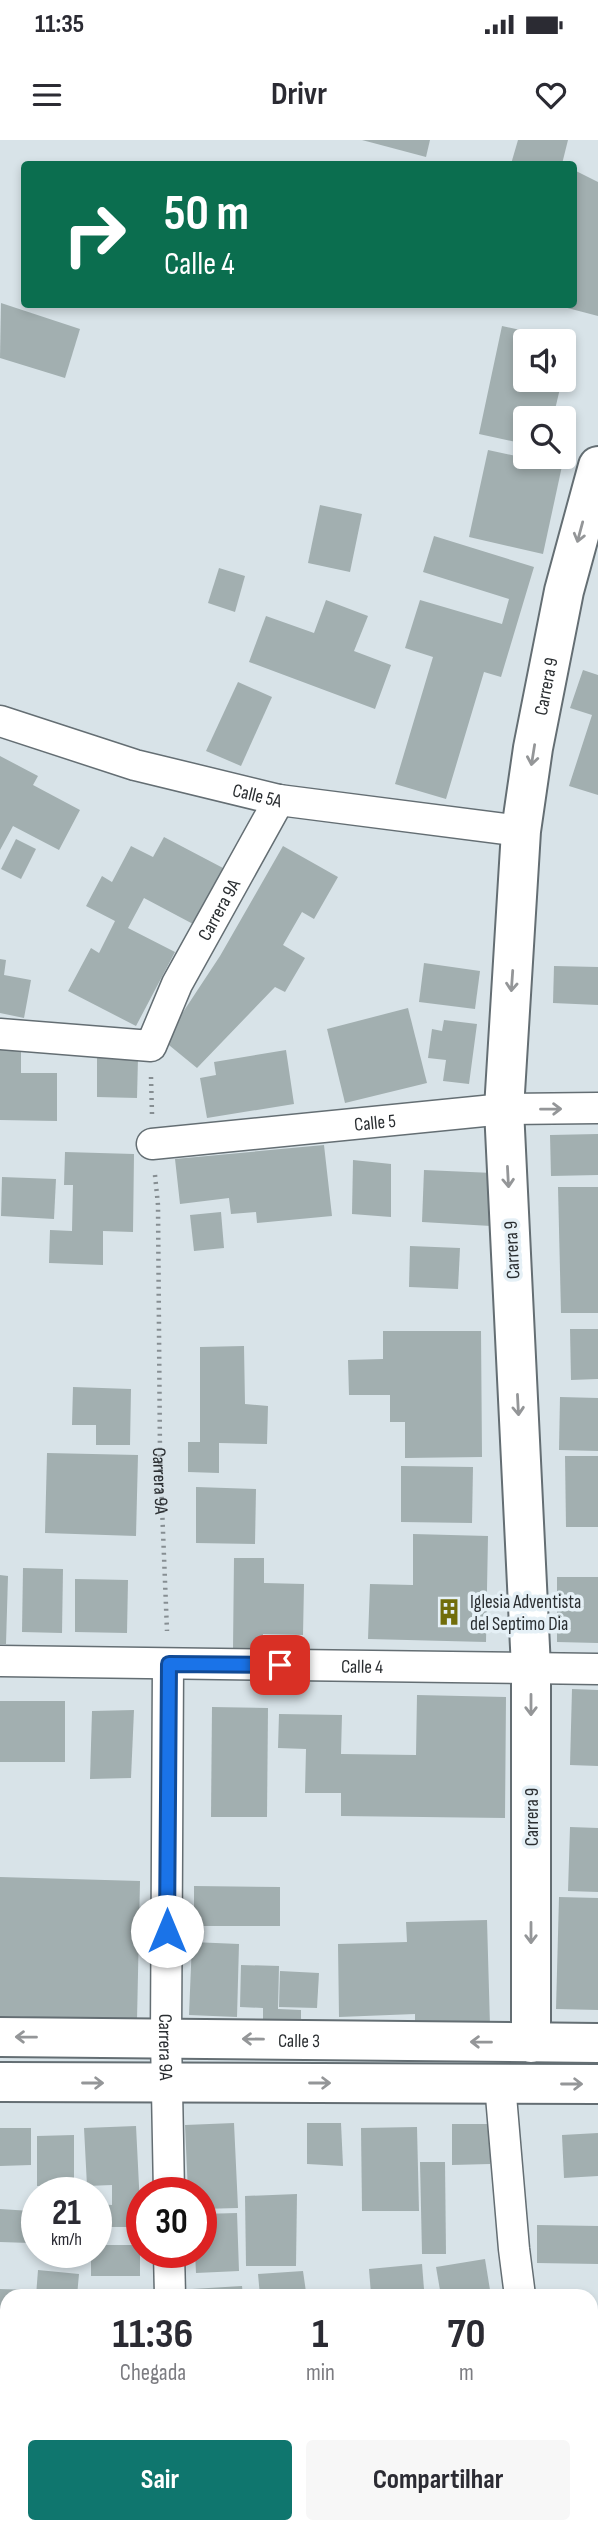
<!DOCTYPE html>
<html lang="pt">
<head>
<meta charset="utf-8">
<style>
  :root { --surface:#fff; --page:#f7f7f7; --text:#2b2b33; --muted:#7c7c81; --accent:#0f766e }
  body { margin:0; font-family:"Sofia Sans Condensed",sans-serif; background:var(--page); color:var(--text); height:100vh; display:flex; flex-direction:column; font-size:26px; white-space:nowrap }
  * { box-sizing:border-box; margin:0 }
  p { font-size:23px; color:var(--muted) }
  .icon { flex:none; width:38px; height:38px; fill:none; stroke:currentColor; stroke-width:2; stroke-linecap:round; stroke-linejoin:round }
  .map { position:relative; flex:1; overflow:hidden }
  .drawer { position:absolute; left:0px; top:2149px; width:598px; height:245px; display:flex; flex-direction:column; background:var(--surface); border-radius:21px 21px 0 0; box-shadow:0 4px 10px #0003 }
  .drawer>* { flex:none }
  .banner { position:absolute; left:21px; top:21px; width:556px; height:147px; border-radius:7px; box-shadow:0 4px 10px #0003; background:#0b6e4f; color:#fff; overflow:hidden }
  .tools { position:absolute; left:513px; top:189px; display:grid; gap:14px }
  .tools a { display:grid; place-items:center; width:63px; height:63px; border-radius:7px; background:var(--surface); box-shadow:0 4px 10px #0003; font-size:35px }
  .speed { position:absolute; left:21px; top:2037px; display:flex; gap:14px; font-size:35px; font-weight:700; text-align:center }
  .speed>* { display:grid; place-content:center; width:91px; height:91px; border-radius:50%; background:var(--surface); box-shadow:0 4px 10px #0003; line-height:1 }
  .speed small { font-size:18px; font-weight:400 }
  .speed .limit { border:10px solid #d22; background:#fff; color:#111 }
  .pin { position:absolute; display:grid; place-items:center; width:60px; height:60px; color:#fff; margin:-30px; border-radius:14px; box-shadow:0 4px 10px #0006 }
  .me { position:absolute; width:77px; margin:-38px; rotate:0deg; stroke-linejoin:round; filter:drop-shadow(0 0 5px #0008) }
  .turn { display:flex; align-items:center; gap:24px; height:147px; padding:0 28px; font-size:32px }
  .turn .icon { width:91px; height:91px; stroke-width:2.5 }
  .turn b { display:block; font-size:49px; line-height:60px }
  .eta { display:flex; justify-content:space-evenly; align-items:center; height:119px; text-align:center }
  .eta b { font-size:42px; font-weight:700; line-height:49px }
  .cta { display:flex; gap:14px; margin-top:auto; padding:14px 28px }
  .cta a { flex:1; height:80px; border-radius:7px; background:var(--accent); color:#fff; font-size:28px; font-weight:700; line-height:80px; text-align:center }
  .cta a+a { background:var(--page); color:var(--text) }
  .status { display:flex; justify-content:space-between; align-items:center; height:49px; padding:0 35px; background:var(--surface); direction:ltr }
  .status svg { height:19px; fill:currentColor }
  header { display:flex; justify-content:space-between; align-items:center; height:91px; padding:0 28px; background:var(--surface); font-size:32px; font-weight:700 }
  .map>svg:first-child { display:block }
  .building { fill:#a2afb0 }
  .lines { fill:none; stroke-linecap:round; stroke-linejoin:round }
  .street-casing { stroke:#646e73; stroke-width:33 }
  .secondary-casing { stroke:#646e73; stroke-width:42 }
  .path { stroke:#868e92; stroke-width:4.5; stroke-dasharray:2 5; stroke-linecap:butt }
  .street { stroke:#fff; stroke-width:30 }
  .secondary { stroke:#fff; stroke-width:38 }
  .oneway { stroke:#949698 }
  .route-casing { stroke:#114b97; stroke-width:18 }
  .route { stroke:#1a73e8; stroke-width:12 }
  .labels { text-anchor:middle; stroke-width:7; stroke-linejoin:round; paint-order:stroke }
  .street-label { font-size:19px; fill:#2a2e31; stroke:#e5f0f6 }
  .poi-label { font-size:19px; fill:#2a2e31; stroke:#e5f0f6; text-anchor:start }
</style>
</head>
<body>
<div class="status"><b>11:35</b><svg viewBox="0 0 49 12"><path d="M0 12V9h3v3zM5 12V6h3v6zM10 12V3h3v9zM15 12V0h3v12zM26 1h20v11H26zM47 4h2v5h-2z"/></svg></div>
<header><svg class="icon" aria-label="menu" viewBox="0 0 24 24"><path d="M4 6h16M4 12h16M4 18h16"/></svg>Drivr<svg class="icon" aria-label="heart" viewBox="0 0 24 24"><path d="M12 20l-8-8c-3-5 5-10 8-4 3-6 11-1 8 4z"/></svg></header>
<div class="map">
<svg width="598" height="2394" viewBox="0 0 598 2394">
  <rect width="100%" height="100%" fill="#d8e3e8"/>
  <g class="building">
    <polygon points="362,0 430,0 426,17"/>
    <polygon points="518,0 568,0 562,24 511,24"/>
    <polygon points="574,30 598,42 598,176 556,165 574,164"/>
    <polygon points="1,163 80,189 65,238 0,218"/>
    <polygon points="502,186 570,201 565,226 564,201 525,201 525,240 562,240 553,278 525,278 525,304 479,294"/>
    <polygon points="488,310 562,326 543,414 469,397"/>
    <polygon points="320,365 362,374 350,432 308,423"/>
    <polygon points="434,396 534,427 501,537 484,532 446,659 395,644 433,517 405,508 420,460 502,484 509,459 423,432"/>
    <polygon points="219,428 245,436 235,472 208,463"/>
    <polygon points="326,460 368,476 354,511 391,525 375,569 249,522 266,476 314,493"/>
    <polygon points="583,530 598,535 598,655 569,646 592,575 570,568"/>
    <polygon points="238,542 272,557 241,626 206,611"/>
    <polygon points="0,616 38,636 33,645 80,670 59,710 13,686 0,710"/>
    <polygon points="164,697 223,728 193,784 144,758 128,788 175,812 136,886 68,851 91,808 99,813 115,781 86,766 102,736 112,742 131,706 153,717"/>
    <polygon points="16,699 36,709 21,739 1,729"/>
    <polygon points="283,706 338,737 314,779 302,772 283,805 305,818 285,852 275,847 197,928 164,901 220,816"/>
    <polygon points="0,819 6,820 4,835 31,840 24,878 0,873"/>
    <polygon points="424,823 480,831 475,869 419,862"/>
    <polygon points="554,826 598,827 598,865 553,863"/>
    <polygon points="408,868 427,943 345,963 327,889"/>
    <polygon points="444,880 477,884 469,944 443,941 446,920 428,918 432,889 442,891"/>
    <polygon points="0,907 21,908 21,933 57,933 57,981 0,980"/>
    <polygon points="286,910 294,964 207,978 200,938 216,935 214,922"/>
    <polygon points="97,917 138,918 137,958 97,957"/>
    <polygon points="598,994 598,1035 551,1036 550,995"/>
    <polygon points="324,1005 332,1076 257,1083 256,1072 231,1074 229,1058 180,1064 175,1019"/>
    <polygon points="65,1012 134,1014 133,1092 103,1091 103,1125 49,1123 50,1090 72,1091 73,1045 64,1045"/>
    <polygon points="353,1020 391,1024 391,1077 352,1074"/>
    <polygon points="424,1030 493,1033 491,1086 422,1082"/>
    <polygon points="2,1037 56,1039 54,1079 1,1076"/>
    <polygon points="558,1047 598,1047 598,1173 561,1173"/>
    <polygon points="221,1072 224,1108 194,1111 190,1075"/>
    <polygon points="410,1106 460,1108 458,1149 409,1147"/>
    <polygon points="570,1189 598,1189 598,1239 571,1240"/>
    <polygon points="383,1191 481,1191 482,1317 405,1318 405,1282 390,1282 390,1255 349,1255 348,1220 383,1219"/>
    <polygon points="244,1206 245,1264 268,1266 267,1304 219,1303 219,1333 188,1332 188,1302 200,1302 200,1207"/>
    <polygon points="73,1247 131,1249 130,1305 96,1305 96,1285 72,1285"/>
    <polygon points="560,1257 598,1258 598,1311 559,1310"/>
    <polygon points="47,1313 138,1315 136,1396 45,1393"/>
    <polygon points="565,1316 598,1316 598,1387 566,1387"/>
    <polygon points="401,1326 473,1327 472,1383 401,1382"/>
    <polygon points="196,1347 256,1349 255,1404 196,1403"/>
    <polygon points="413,1394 488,1396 486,1502 368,1499 370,1444 413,1445"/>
    <polygon points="234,1418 264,1418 264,1443 304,1444 303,1495 263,1494 263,1509 233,1509"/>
    <polygon points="23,1428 63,1429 62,1493 22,1492"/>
    <polygon points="0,1435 8,1436 6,1504 0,1504"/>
    <polygon points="557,1437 598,1437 598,1503 557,1502"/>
    <polygon points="75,1439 128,1440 127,1493 75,1492"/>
    <polygon points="572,1549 598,1550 598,1626 570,1625"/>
    <polygon points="417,1555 506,1557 505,1678 341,1676 341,1653 305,1653 306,1609 278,1608 279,1574 342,1575 341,1614 416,1615"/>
    <rect x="0" y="1561" width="65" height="61"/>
    <polygon points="212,1567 268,1568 267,1677 211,1677"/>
    <polygon points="134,1570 131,1638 90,1639 92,1571"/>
    <polygon points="570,1687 598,1688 598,1752 568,1751"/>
    <polygon points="0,1737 140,1741 137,1880 0,1876"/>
    <polygon points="194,1746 280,1747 280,1786 194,1786"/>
    <polygon points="559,1757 598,1758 598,1870 556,1869"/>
    <polygon points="487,1780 490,1886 415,1888 415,1874 339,1877 338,1804 407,1802 406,1782"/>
    <polygon points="192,1802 239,1804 237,1877 189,1875"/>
    <polygon points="241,1825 279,1826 278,1869 301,1870 301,1885 263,1884 263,1868 240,1867"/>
    <polygon points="280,1831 319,1833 317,1868 279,1867"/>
    <polygon points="234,1983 238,2068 201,2069 201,2053 188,2053 185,1985"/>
    <polygon points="307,1983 341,1983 343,2026 307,2024"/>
    <polygon points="452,1984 490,1984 490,2024 452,2025"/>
    <polygon points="136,1986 140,2066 139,2087 97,2087 98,2064 112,2065 112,2045 87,2046 84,1988"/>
    <polygon points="417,1987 419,2071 362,2071 361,1988"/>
    <polygon points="0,1988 31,1988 31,2025 0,2026"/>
    <polygon points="598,1993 598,2036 564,2038 562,1995"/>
    <polygon points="74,1995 74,2046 37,2046 37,1996"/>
    <polygon points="420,2022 445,2022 446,2114 422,2114"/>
    <polygon points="297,2054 296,2126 246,2126 245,2056"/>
    <polygon points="0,2069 31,2071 30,2103 0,2102"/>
    <polygon points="237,2073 239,2131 196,2133 195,2112 201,2112 201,2074"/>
    <polygon points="537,2085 598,2086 598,2124 537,2123"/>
    <polygon points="96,2105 140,2105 140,2136 91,2136 91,2112 96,2112"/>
    <polygon points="485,2119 491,2156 441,2156 436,2127"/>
    <polygon points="422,2124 424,2149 371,2154 369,2129"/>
    <polygon points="38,2130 79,2134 77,2156 36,2156"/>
    <polygon points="303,2131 306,2152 329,2150 329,2156 260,2156 258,2134"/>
    <polygon points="242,2146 243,2156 193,2156 192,2149"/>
    <polygon points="0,2149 33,2150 33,2156 7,2156 7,2176 0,2175"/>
    <polygon points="0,2218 7,2219 3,2253 0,2252"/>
    <polygon points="0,2259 7,2260 7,2286 0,2286"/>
    <polygon points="0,2291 7,2292 7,2327 0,2326"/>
    <polygon points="0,2327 7,2328 7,2375 0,2374"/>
    <polygon points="598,2333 598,2391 595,2392 592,2375 592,2334"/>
    <polygon points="14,2387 56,2387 56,2394 13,2394"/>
    <polygon points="58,2387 103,2387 102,2394 58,2394"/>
    <polygon points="408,2387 486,2387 489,2394 410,2394"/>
  </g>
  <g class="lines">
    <defs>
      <g id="street">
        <path id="s2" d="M0 581 135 625 279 660 521 691"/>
        <path id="s3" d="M0 894 151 906 177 844 279 660"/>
        <path id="s4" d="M152 1004 504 969 598 968"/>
        <path id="s5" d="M0 1521 598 1529"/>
        <path id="s6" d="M168 1524 166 1898 169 2053"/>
        <polyline points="500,1944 514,2109 520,2156"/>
        <polyline points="169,2112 170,2156"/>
        <polyline points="592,2325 598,2324"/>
      </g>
      <g id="secondary">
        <path id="s7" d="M0 1897 598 1903"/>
        <path id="s8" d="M531 1903V1528L504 969 521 691 533 608 564 451 598 326"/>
        <polyline points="0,1942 598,1944"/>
      </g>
    </defs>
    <use href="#street" class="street-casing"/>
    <use href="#secondary" class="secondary-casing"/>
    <g class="path">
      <polyline points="151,937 152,974"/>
      <path id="s1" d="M155 1035 158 1065 160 1317 167 1491"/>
    </g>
    <use href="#street" class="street"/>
    <use href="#secondary" class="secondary"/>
  </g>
  <defs><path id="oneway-shaft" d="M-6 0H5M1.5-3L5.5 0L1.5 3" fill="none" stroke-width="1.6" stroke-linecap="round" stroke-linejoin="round" transform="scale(1.75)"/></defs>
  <g class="oneway">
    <use href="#oneway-shaft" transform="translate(580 392) rotate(105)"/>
    <use href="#oneway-shaft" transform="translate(533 615) rotate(99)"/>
    <use href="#oneway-shaft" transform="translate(512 841) rotate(94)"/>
    <use href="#oneway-shaft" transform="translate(551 969) rotate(-1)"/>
    <use href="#oneway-shaft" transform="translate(508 1037) rotate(87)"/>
    <use href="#oneway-shaft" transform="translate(518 1265) rotate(87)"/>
    <use href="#oneway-shaft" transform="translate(531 1565) rotate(90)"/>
    <use href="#oneway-shaft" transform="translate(531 1793) rotate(90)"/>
    <use href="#oneway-shaft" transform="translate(26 1897) rotate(-179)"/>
    <use href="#oneway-shaft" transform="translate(253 1899) rotate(-179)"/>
    <use href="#oneway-shaft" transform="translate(481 1902) rotate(-179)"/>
    <use href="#oneway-shaft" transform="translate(93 1943)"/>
    <use href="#oneway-shaft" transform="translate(320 1943)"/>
    <use href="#oneway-shaft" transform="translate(572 1944)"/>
  </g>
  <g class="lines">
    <defs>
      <polyline id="route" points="167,1791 169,1524 280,1525"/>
    </defs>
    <use href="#route" class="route-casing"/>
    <use href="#route" class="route"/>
  </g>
  <defs>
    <symbol id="building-bare" viewBox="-9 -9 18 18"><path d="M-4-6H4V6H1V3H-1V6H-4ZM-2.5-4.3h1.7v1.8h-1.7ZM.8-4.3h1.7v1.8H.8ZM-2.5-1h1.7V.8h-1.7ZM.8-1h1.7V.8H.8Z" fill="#716d0a" stroke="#e5f0f6" stroke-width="2.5" paint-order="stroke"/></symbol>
  </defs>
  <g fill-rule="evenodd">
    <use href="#building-bare" x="430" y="1453" width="38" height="38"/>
  </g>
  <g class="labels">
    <g class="street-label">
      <text dy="7" stroke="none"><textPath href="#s8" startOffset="1360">Carrera 9</textPath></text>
      <text dy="7" stroke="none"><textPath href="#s2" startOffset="268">Calle 5A</textPath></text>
      <text dy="7" stroke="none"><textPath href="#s3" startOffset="304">Carrera 9A</textPath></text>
      <text dy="7" stroke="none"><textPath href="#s4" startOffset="224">Calle 5</textPath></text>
      <text transform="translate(511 1110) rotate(-93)" y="7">Carrera 9</text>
      <text dy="7" stroke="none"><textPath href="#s1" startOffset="306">Carrera 9A</textPath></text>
      <text dy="7" stroke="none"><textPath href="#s5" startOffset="362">Calle 4</textPath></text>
      <text transform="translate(531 1677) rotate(-90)" y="7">Carrera 9</text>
      <text dy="7" stroke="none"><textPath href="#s7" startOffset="299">Calle 3</textPath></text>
      <text dy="7" stroke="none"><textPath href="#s6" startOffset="383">Carrera 9A</textPath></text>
    </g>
    <g class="poi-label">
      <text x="470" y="1468">Iglesia Adventista<tspan x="470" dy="22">del Septimo Dia</tspan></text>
    </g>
  </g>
</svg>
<div class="tools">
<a><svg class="icon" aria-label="sound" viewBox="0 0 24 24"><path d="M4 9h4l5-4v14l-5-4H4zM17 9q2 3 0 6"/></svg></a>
<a><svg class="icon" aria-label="search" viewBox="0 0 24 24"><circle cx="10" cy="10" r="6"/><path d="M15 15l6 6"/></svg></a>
</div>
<div class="speed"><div>21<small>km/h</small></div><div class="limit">30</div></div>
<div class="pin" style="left:280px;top:1525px;background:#d93025"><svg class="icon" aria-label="arrive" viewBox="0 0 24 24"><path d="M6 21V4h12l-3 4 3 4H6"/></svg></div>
<svg class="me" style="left:167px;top:1791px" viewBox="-20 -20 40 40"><circle r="19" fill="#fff"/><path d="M0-13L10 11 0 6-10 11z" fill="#1a73e8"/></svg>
<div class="banner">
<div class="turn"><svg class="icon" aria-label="right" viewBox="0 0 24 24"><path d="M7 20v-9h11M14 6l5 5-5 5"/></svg><div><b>50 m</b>Calle 4</div></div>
</div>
<section class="drawer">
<div class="eta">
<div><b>11:36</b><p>Chegada</p></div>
<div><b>1</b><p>min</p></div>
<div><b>70</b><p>m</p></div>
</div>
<div class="cta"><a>Sair</a><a>Compartilhar</a></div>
</section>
</div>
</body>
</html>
